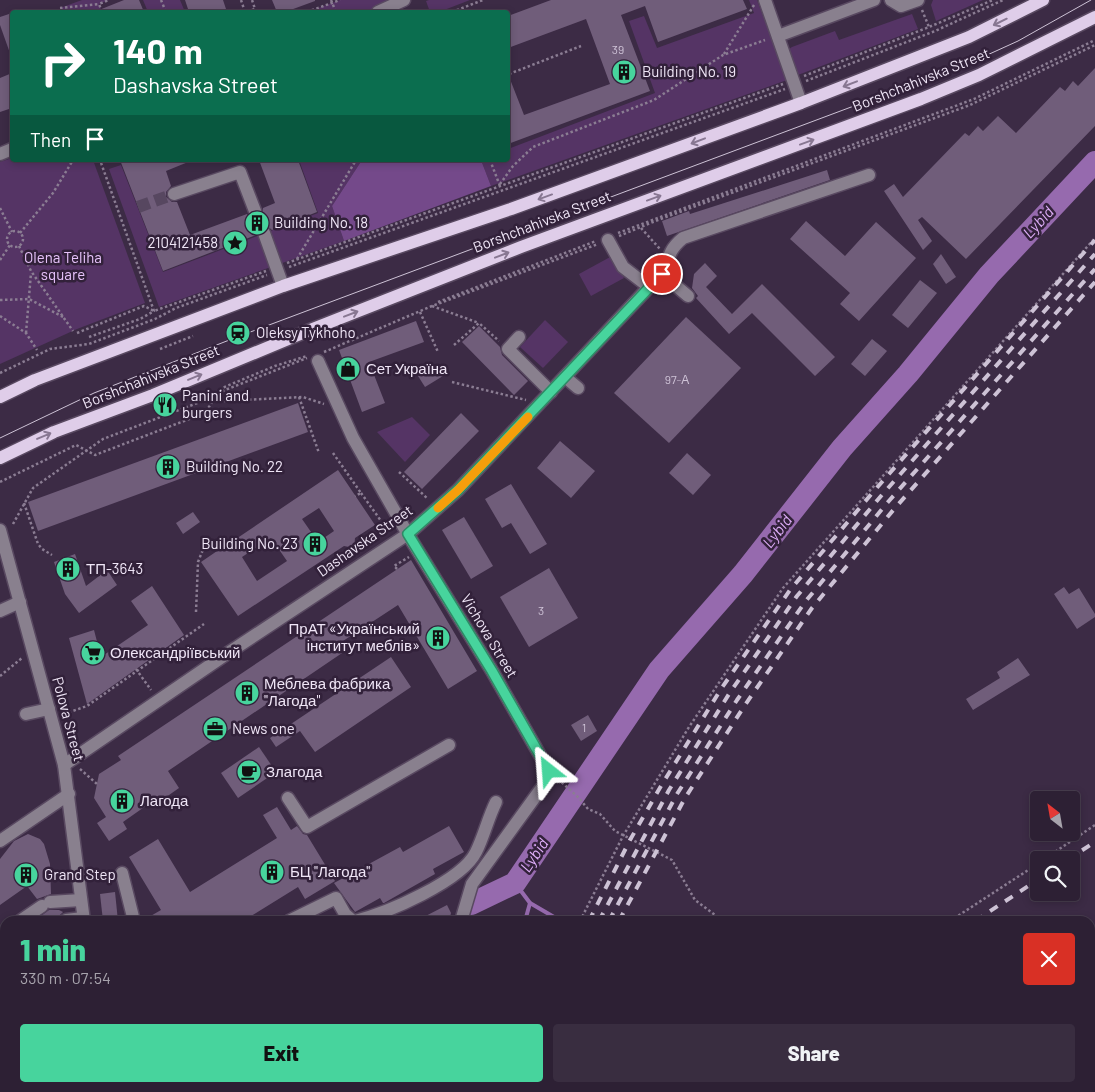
<!DOCTYPE html>
<html lang="en">
<head>
<meta charset="utf-8">
<style>
  :root { --surface:#2d2034; --page:#392d40; --text:#f1f3f6; --muted:#a7a3ac; --line:#483e4f; --accent:#47d49d }
  body { margin:0; font-family:Barlow,sans-serif; background:var(--page); color:var(--text); height:100vh; display:flex; flex-direction:column; font-size:19px; white-space:nowrap }
  * { box-sizing:border-box; margin:0 }
  p { font-size:16px; color:var(--muted) }
  .icon { flex:none; width:28px; height:28px; fill:none; stroke:currentColor; stroke-width:2; stroke-linecap:round; stroke-linejoin:round }
  .map { position:relative; flex:1; overflow:hidden }
  .drawer { position:absolute; left:0px; top:916px; width:1095px; height:176px; display:flex; flex-direction:column; background:var(--surface); border-radius:15px 15px 0 0; box-shadow:0 2px 8px #0003,0 0 0 1px var(--line) }
  .drawer>* { flex:none }
  .banner { position:absolute; left:10px; top:10px; width:500px; height:152px; border-radius:5px; box-shadow:0 2px 8px #0003,0 0 0 1px var(--line); background:#0b6e4f; color:#fff; overflow:hidden }
  .needle { width:32px; rotate:329deg }
  .fabs { position:absolute; left:1030px; top:791px; display:grid; gap:10px }
  .fabs a { display:grid; place-items:center; width:50px; height:50px; border-radius:5px; background:var(--surface); box-shadow:0 2px 8px #0003,0 0 0 1px var(--line); font-size:25px }
  .pin { position:absolute; display:grid; place-items:center; width:42px; height:42px; color:#fff; margin:-21px; border:2px solid #fff; border-radius:50%; box-shadow:0 1px 5px #0007 }
  .me { position:absolute; width:55px; margin:-28px; rotate:332deg; stroke-linejoin:round; filter:drop-shadow(0 0 4px #0008) }
  .turn { display:flex; align-items:center; gap:18px; height:105px; padding:0 20px; font-size:22px }
  .turn .icon { width:65px; height:65px; stroke-width:2.5 }
  .turn b { display:block; font-size:35px; line-height:42px }
  .then { display:flex; align-items:center; height:48px; padding:0 20px; background:#0003; gap:10px; font-size:19px }
  .round { display:grid; place-items:center; flex:none; width:52px; height:52px; border-radius:5px; background:var(--page) }
  .headline { display:flex; align-items:center; justify-content:space-between; height:85px; padding:0 20px }
  h1 { font-size:30px; font-weight:800; line-height:38px; color:var(--accent) }
  .action { display:flex; gap:10px; margin-top:auto; padding:10px 20px }
  .action a { flex:1; height:58px; border-radius:5px; background:var(--accent); color:#111; font-size:20px; font-weight:800; line-height:58px; text-align:center }
  .action a+a { background:var(--page); color:var(--text) }
  .map>svg:first-child { display:block }
  .green { fill:#553465 }
  .forest { fill:#74498a }
  .lines { fill:none; stroke-linecap:round; stroke-linejoin:round }
  .stream { stroke:#966aae; stroke-width:4 }
  .river { stroke:#966aae; stroke-width:22 }
  .building { fill:#705d7a; fill-rule:evenodd }
  .minor-tunnel { stroke:#574760; stroke-width:12; stroke-dasharray:12 6; stroke-linecap:butt }
  .minor-casing { stroke:#594961; stroke-width:15 }
  .major-casing { stroke:#594961; stroke-width:15 }
  .path { stroke:#8b7d93; stroke-width:2.5; stroke-dasharray:2.5 2.5; stroke-linecap:butt }
  .minor { stroke:#89808e; stroke-width:12 }
  .major { stroke:#dfcde9; stroke-width:12 }
  .tram { stroke:#cdc2d5; stroke-width:1 }
  .rail { stroke:#cdc2d5; stroke-width:4; stroke-dasharray:9 9; stroke-linecap:butt }
  .oneway { stroke:#887792 }
  .route-casing { stroke:#2e8a66; stroke-width:12 }
  .route { stroke:#47d49d; stroke-width:9 }
  .slow { stroke:#f59e0b; stroke-width:9 }
  .labels { text-anchor:middle; stroke-width:5; stroke-linejoin:round; paint-order:stroke }
  .number-label { font-size:12px; fill:#cfc3d7 }
  .poi-label { font-size:15px; fill:#efe5f6; stroke:#32213a; text-anchor:start }
  .street-label { font-size:15px; fill:#efe5f6; stroke:#32213a }
  .park-label { font-size:15px; fill:#e7c3fb; stroke:#32213a }
  .water-label { font-size:16px; font-style:italic; fill:#deaef8; stroke:#32213a }
</style>
</head>
<body>
<div class="map">
<svg width="1095" height="1092" viewBox="0 0 1095 1092">
  <rect width="100%" height="100%" fill="#3c2b45"/>
  <g class="green">
    <polygon points="82,0 109,0 99,4 102,12 61,12 60,8"/>
    <polygon points="143,0 180,0 185,12 148,12"/>
    <polygon points="340,0 404,0 391,7 393,12 307,12"/>
    <polygon points="429,0 470,0 439,12 430,12 426,1"/>
    <polygon points="749,0 757,0 787,80 491,186 481,160 508,160 508,149 655,93 629,21 644,16 657,48 754,13"/>
    <polygon points="933,0 983,0 936,21 931,5"/>
    <polygon points="912,14 918,29 798,75 789,49 792,47 835,31 839,40"/>
    <polygon points="12,158 12,160 93,160 145,303 77,329 0,364 0,162"/>
    <polygon points="299,160 334,160 335,163 343,160 362,160 332,206 344,241 159,307 109,169 121,165 163,272 318,213"/>
    <polygon points="612,256 624,278 591,296 579,274"/>
    <polygon points="545,320 568,342 543,368 520,347"/>
    <polygon points="412,417 430,435 405,462 377,432"/>
  </g>
  <polygon class="forest" points="362,160 481,160 491,186 344,241 332,206"/>
  <g class="lines">
    <g class="stream">
      <polyline points="515,883 530,903 554,917"/>
      <polyline points="525,921 530,903"/>
      <polyline points="480,1092 481,1088"/>
    </g>
    <polyline class="river" points="471,904 515,883 659,670 743,574 842,448 908,374 989,275 1095,162"/>
  </g>
  <g class="building">
    <polygon points="124,0 139,0 144,12 94,12"/>
    <polygon points="185,0 223,0 227,12 189,12"/>
    <polygon points="272,0 315,0 315,1 285,12 277,12"/>
    <polygon points="551,0 743,0 747,9 658,42 645,6 621,15 650,91 508,144 508,74 524,115 610,84 586,19 508,48 508,16"/>
    <polygon points="12,13 12,56 11,56 0,25 0,17"/>
    <polygon points="1095,68 1095,126 966,259 922,217 918,220 932,241 923,250 884,191 894,184 903,197 965,133 969,136 978,126 983,131 998,116 1016,133 1060,87 1065,91 1073,81 1078,86"/>
    <polygon points="12,73 12,108 0,112 0,78"/>
    <polygon points="120,160 193,160 166,171 171,186 166,192 166,197 172,202 177,202 190,235 247,214 250,218 257,219 262,216 263,208 275,203 259,160 298,160 317,212 272,230 266,225 261,226 256,231 256,235 163,271"/>
    <polygon points="827,170 830,180 667,236 662,221 689,211 690,214"/>
    <polygon points="806,221 845,256 876,222 916,258 859,321 840,304 850,293 790,239"/>
    <polygon points="941,254 956,277 946,284 933,264"/>
    <polygon points="705,263 717,276 706,287 732,314 762,284 835,357 815,376 752,313 729,334 696,298 698,296 692,288 694,274"/>
    <polygon points="920,280 937,293 908,328 892,315"/>
    <polygon points="686,317 741,368 669,443 614,393"/>
    <polygon points="416,321 424,342 369,362 385,403 362,412 339,350"/>
    <polygon points="479,326 500,347 502,355 528,381 514,395 462,342"/>
    <polygon points="872,339 887,351 865,376 851,364"/>
    <polygon points="436,365 443,376 425,387 418,376"/>
    <polygon points="298,403 308,432 38,531 28,502"/>
    <polygon points="461,413 479,431 422,489 404,472"/>
    <polygon points="560,441 595,471 571,498 537,468"/>
    <polygon points="687,453 711,475 693,495 669,473"/>
    <path d="M338 470 375 525 355 538 354 548 344 546 238 616 201 562 220 549 221 541 230 543ZM319 508 334 531 318 542 302 519ZM271 538 287 561 257 581 242 557Z"/>
    <polygon points="511,484 547,544 530,554 511,523 502,528 485,499"/>
    <polygon points="193,512 200,522 183,534 176,523"/>
    <polygon points="464,517 493,566 471,579 442,530"/>
    <polygon points="75,554 86,586 107,570 117,585 79,613 65,594 54,562"/>
    <polygon points="411,560 477,671 448,689 398,605 343,641 348,649 168,771 179,788 152,807 150,803 123,822 127,829 109,841 97,823 106,817 94,798 99,774 121,760 118,756"/>
    <polygon points="549,568 578,618 529,647 500,597"/>
    <polygon points="152,586 184,635 87,704 69,638 94,630 101,657 148,625 131,601"/>
    <polygon points="1064,587 1069,594 1079,588 1095,614 1095,617 1077,629 1054,594"/>
    <polygon points="391,657 411,687 315,752 300,731 276,747 270,738"/>
    <polygon points="1018,658 1030,675 973,710 966,699 1000,678 997,672"/>
    <polygon points="588,715 597,731 581,741 571,725"/>
    <polygon points="259,747 276,772 238,798 221,773"/>
    <polygon points="277,807 291,830 297,826 303,834 307,835 335,881 305,899 298,887 243,921 142,921 161,910 129,857 158,839 190,892 277,838 263,815"/>
    <polygon points="449,826 464,852 433,869 435,874 384,903 383,903 380,898 355,912 334,883 400,847 403,852"/>
    <polygon points="28,834 40,839 44,844 50,864 51,894 37,899 27,886 0,905 0,859 14,841"/>
    <polygon points="115,892 118,921 103,921 100,894"/>
    <polygon points="447,905 451,913 449,921 416,921"/>
    <polygon points="49,910 59,910 63,912 59,916 58,921 34,921"/>
  </g>
  <g class="lines">
    <g class="minor-tunnel">
      <polyline points="138,207 174,194"/>
      <polyline points="255,211 264,233"/>
    </g>
    <defs>
      <g id="minor">
        <polyline points="765,0 801,103"/>
        <polyline points="891,0 901,6 918,0"/>
        <polyline points="378,12 404,0"/>
        <polyline points="778,36 874,0"/>
        <polyline points="0,154 12,149"/>
        <polyline points="174,194 240,172 255,211"/>
        <polyline points="264,233 283,286"/>
        <polyline points="608,240 623,267 649,287"/>
        <polyline points="662,274 688,296"/>
        <polyline points="519,337 508,349 551,392"/>
        <polyline points="318,361 353,438 410,538 492,671 549,771 543,786 472,884 461,921"/>
        <polyline points="565,377 578,388"/>
        <polyline points="0,530 64,765 84,921"/>
        <polyline points="0,611 20,602"/>
        <polyline points="26,714 49,709"/>
        <path d="M64 765 225 655 408 534 458 490 667 268C668 255 672 247 683 238L869 175"/>
        <polyline points="288,798 307,827 449,745"/>
        <polyline points="0,841 69,794"/>
        <polyline points="122,873 134,921"/>
        <polyline points="50,902 81,900"/>
        <polyline points="66,920 83,918"/>
        <polyline points="20,921 42,906"/>
        <polyline points="289,921 336,898 345,914 353,921"/>
        <path d="M355 921C387 913 462 881 476 852 484 836 488 818 496 802"/>
        <polyline points="0,934 5,931"/>
        <polyline points="0,1025 5,1033"/>
        <polyline points="95,1088 98,1092"/>
        <polyline points="33,1092 36,1088"/>
        <polyline points="55,1092 58,1088"/>
        <polyline points="434,1092 435,1088"/>
      </g>
      <g id="major">
        <polyline points="0,397 35,380 283,286 511,209 801,103 969,37 1043,0"/>
        <polyline points="0,458 54,432 153,395 305,332 521,247 921,99 979,75 1095,17"/>
      </g>
    </defs>
    <use href="#minor" class="minor-casing"/>
    <use href="#major" class="major-casing"/>
    <g class="path">
      <polyline points="161,0 166,12"/>
      <polyline points="241,0 245,12 255,9 252,0"/>
      <polyline points="331,0 336,12"/>
      <polyline points="60,8 99,4"/>
      <polyline points="922,10 929,27"/>
      <polyline points="102,12 99,4 109,0"/>
      <polyline points="307,12 340,0"/>
      <polyline points="452,12 483,0"/>
      <polyline points="724,54 754,5"/>
      <polyline points="509,74 581,46"/>
      <polyline points="804,76 929,27 993,0"/>
      <polyline points="806,81 935,31 1003,0"/>
      <polyline points="490,160 500,186"/>
      <polyline points="500,184 513,166 533,147 654,100 723,55 765,40"/>
      <polyline points="0,208 12,232"/>
      <polyline points="641,228 660,249"/>
      <circle cx="15" cy="239" r="8"/>
      <polyline points="20,233 53,193 73,160"/>
      <polyline points="618,233 974,99 1095,40"/>
      <polyline points="619,236 658,220 970,105 1095,45"/>
      <polyline points="19,246 31,271 73,331"/>
      <polyline points="297,259 356,160"/>
      <polyline points="0,260 10,245"/>
      <polyline points="287,263 783,84"/>
      <polyline points="289,267 785,89"/>
      <polyline points="0,300 29,299 65,318"/>
      <polyline points="438,302 596,241"/>
      <polyline points="432,306 479,323"/>
      <polyline points="420,312 438,352"/>
      <polyline points="0,316 26,333 37,350"/>
      <polyline points="26,333 31,273"/>
      <polyline points="77,333 144,306 154,311 266,271"/>
      <polyline points="89,337 140,319 154,311 100,160"/>
      <polyline points="454,345 479,323 499,341"/>
      <polyline points="160,349 193,336"/>
      <polyline points="324,352 432,306 598,244"/>
      <polyline points="168,371 202,358"/>
      <polyline points="0,373 50,349 89,344 155,319 176,308 267,275"/>
      <polyline points="452,382 526,400"/>
      <polyline points="221,391 222,388 275,366 307,356"/>
      <polyline points="299,397 319,453"/>
      <polyline points="204,402 303,397 324,404"/>
      <polyline points="333,453 361,493 355,496"/>
      <polyline points="399,472 428,499"/>
      <polyline points="0,482 76,445 95,455 205,413 217,395"/>
      <polyline points="361,493 389,532"/>
      <polyline points="24,503 38,544 42,549 52,555"/>
      <polyline points="13,524 33,488 103,439 200,402 220,392 307,358"/>
      <polyline points="397,569 394,566 409,557"/>
      <polyline points="196,612 198,562 208,537"/>
      <polyline points="136,669 151,690"/>
      <polyline points="0,676 22,658"/>
      <polyline points="64,714 87,706 204,624"/>
      <polyline points="80,769 97,784"/>
      <polyline points="558,779 579,798 588,809 600,814 615,831 672,860 695,900 723,921"/>
      <polyline points="1043,860 1095,825"/>
      <polyline points="580,921 623,836 689,727 783,588 1095,238"/>
      <polyline points="950,921 1039,863"/>
      <polyline points="113,1092 113,1088"/>
      <polyline points="503,1092 504,1088"/>
      <polyline points="731,1092 734,1088"/>
    </g>
    <use href="#minor" class="minor"/>
    <use href="#major" class="major"/>
    <polyline class="tram" points="0,438 94,393 237,337 974,61 1018,41 1091,0"/>
    <g class="rail">
      <polyline points="1067,860 1095,842"/>
      <polyline points="589,921 630,840 661,786 721,689 790,590 874,491 1095,240"/>
      <polyline points="599,921 669,790 729,694 797,596 881,496 1095,254"/>
      <polyline points="609,921 677,794 737,700 805,602 888,502 1095,269"/>
      <polyline points="619,921 685,798 745,705 812,608 895,508 1095,282"/>
      <polyline points="975,921 1039,879"/>
      <polyline points="514,1092 516,1088"/>
      <polyline points="524,1092 526,1088"/>
      <polyline points="535,1092 536,1088"/>
      <polyline points="545,1092 547,1088"/>
      <polyline points="731,1092 736,1088"/>
    </g>
  </g>
  <defs><path id="oneway-shaft" d="M-6 0H5M1.5-3L5.5 0L1.5 3" fill="none" stroke-width="1.6" stroke-linecap="round" stroke-linejoin="round" transform="scale(1.25)"/></defs>
  <g class="oneway">
    <use href="#oneway-shaft" transform="translate(1000 22) rotate(154)"/>
    <use href="#oneway-shaft" transform="translate(850 84) rotate(159)"/>
    <use href="#oneway-shaft" transform="translate(698 141) rotate(159)"/>
    <use href="#oneway-shaft" transform="translate(807 142) rotate(-20)"/>
    <use href="#oneway-shaft" transform="translate(545 197) rotate(160)"/>
    <use href="#oneway-shaft" transform="translate(654 198) rotate(-20)"/>
    <use href="#oneway-shaft" transform="translate(502 255) rotate(-21)"/>
    <use href="#oneway-shaft" transform="translate(351 314) rotate(-21)"/>
    <use href="#oneway-shaft" transform="translate(195 377) rotate(-22)"/>
    <use href="#oneway-shaft" transform="translate(44 436) rotate(-23)"/>
  </g>
  <g class="lines">
    <defs>
      <polyline id="route" points="549,771 492,671 408,534 458,490 662,274"/>
    </defs>
    <use href="#route" class="route-casing"/>
    <use href="#route" class="route"/>
    <polyline class="slow" points="438,508 458,490 528,417"/>
  </g>
  <defs>
    <symbol id="building-disc" viewBox="-11 -11 22 22"><circle r="9.5" fill="#47d49d" stroke="#32213a"/><path d="M-4-6H4V6H1V3H-1V6H-4ZM-2.5-4.3h1.7v1.8h-1.7ZM.8-4.3h1.7v1.8H.8ZM-2.5-1h1.7V.8h-1.7ZM.8-1h1.7V.8H.8Z" fill="#111"/></symbol>
    <symbol id="sight-disc" viewBox="-11 -11 22 22"><circle r="9.5" fill="#47d49d" stroke="#32213a"/><path d="M0-6L1.8-2.2L6-1.7L2.9 1.2L3.7 5.4L0 3.3L-3.7 5.4L-2.9 1.2L-6-1.7L-1.8-2.2Z" fill="#111"/></symbol>
    <symbol id="station-disc" viewBox="-11 -11 22 22"><circle r="9.5" fill="#47d49d" stroke="#32213a"/><path d="M-3-6H3Q5-6 5-4V2Q5 4 3 4L4.5 6H3L1.5 4h-3L-3 6H-4.5L-3 4Q-5 4-5 2V-4Q-5-6-3-6ZM-3.5-4v3h7v-3ZM-3.5 1v1.5H-2V1ZM2 1v1.5H3.5V1Z" fill="#111"/></symbol>
    <symbol id="shop-disc" viewBox="-11 -11 22 22"><circle r="9.5" fill="#47d49d" stroke="#32213a"/><path d="M-5-2.5h2.3a2.7 3.5 0 0 1 5.4 0H5L5.5 6h-11ZM-1.5-2.5h3a1.5 2.3 0 0 0-3 0Z" fill="#111"/></symbol>
    <symbol id="restaurant-disc" viewBox="-11 -11 22 22"><circle r="9.5" fill="#47d49d" stroke="#32213a"/><path d="M-5-6h1v4h1v-4h1v4h1v-4h1v5L-1.5 .5V6h-2V.5L-5-1ZM5-6V6H3V1.5H1.5Q1.5-4 5-6Z" fill="#111"/></symbol>
    <symbol id="supermarket-disc" viewBox="-11 -11 22 22"><circle r="9.5" fill="#47d49d" stroke="#32213a"/><path d="M-6-5.5h2.5l.6 2H6L4.5 2H-2.5L-4.4-4H-6ZM-1.5 3.2a1.3 1.3 0 1 0 .1 0ZM3 3.2a1.3 1.3 0 1 0 .1 0Z" fill="#111"/></symbol>
    <symbol id="office-disc" viewBox="-11 -11 22 22"><circle r="9.5" fill="#47d49d" stroke="#32213a"/><path d="M-6-3h4V-5.5h4V-3h4V5H-6ZM-1-4.5V-3h2v-1.5ZM-6 0V1H6V0Z" fill="#111"/></symbol>
    <symbol id="cafe-disc" viewBox="-11 -11 22 22"><circle r="9.5" fill="#47d49d" stroke="#32213a"/><path d="M-5.5-4.5H6V0H3Q3 3.5 0 3.5H-2.5Q-5.5 3.5-5.5 0ZM3-3.2v2h1.7v-2ZM-6 4.5H4V6H-6Z" fill="#111"/></symbol>
  </defs>
  <g fill-rule="evenodd">
    <use href="#building-disc" x="610" y="58" width="28" height="28"/>
    <use href="#building-disc" x="243" y="209" width="28" height="28"/>
    <use href="#sight-disc" x="221" y="229" width="28" height="28"/>
    <use href="#station-disc" x="224" y="319" width="28" height="28"/>
    <use href="#shop-disc" x="334" y="355" width="28" height="28"/>
    <use href="#restaurant-disc" x="151" y="391" width="28" height="28"/>
    <use href="#building-disc" x="154" y="453" width="28" height="28"/>
    <use href="#building-disc" x="301" y="530" width="28" height="28"/>
    <use href="#building-disc" x="54" y="555" width="28" height="28"/>
    <use href="#building-disc" x="424" y="624" width="28" height="28"/>
    <use href="#supermarket-disc" x="79" y="639" width="28" height="28"/>
    <use href="#building-disc" x="233" y="679" width="28" height="28"/>
    <use href="#office-disc" x="201" y="715" width="28" height="28"/>
    <use href="#cafe-disc" x="235" y="758" width="28" height="28"/>
    <use href="#building-disc" x="108" y="787" width="28" height="28"/>
    <use href="#building-disc" x="258" y="858" width="28" height="28"/>
    <use href="#building-disc" x="12" y="861" width="28" height="28"/>
  </g>
  <g class="labels">
    <g class="number-label">
      <text x="618" y="54">39</text>
      <text x="677" y="384">97-А</text>
      <text x="541" y="615">3</text>
      <text x="584" y="732">1</text>
    </g>
    <g class="poi-label">
      <text x="642" y="77">Building No. 19</text>
      <text x="274" y="228">Building No. 18</text>
      <text x="218" y="248" text-anchor="end">2104121458</text>
      <text x="256" y="338">Oleksy Tykhoho</text>
      <text x="366" y="374">Сет Україна</text>
      <text x="182" y="401">Panini and<tspan x="182" dy="17">burgers</tspan></text>
      <text x="186" y="472">Building No. 22</text>
      <text x="298" y="549" text-anchor="end">Building No. 23</text>
      <text x="86" y="574">ТП-3643</text>
      <text x="420" y="634" text-anchor="end">ПрАТ «Український<tspan x="420" dy="17">інститут меблів»</tspan></text>
      <text x="110" y="658">Олександріївський</text>
      <text x="264" y="689">Меблева фабрика<tspan x="264" dy="17">"Лагода"</tspan></text>
      <text x="232" y="734">News one</text>
      <text x="266" y="777">Злагода</text>
      <text x="140" y="806">Лагода</text>
      <text x="290" y="877">БЦ "Лагода"</text>
      <text x="44" y="880">Grand Step</text>
    </g>
    <g class="street-label">
      <text transform="translate(921 80) rotate(-22)" y="5">Borshchahivska Street</text>
      <text transform="translate(542 222) rotate(-21)" y="5">Borshchahivska Street</text>
      <text transform="translate(151 377) rotate(-22)" y="5">Borshchahivska Street</text>
      <text transform="translate(365 541) rotate(-35)" y="5">Dashavska Street</text>
      <text transform="translate(489 636) rotate(59)" y="5">Vichova Street</text>
      <text transform="translate(68 719) rotate(75)" y="5">Polova Street</text>
    </g>
    <g class="park-label">
      <text x="63" y="263">Olena Teliha<tspan x="63" dy="17">square</tspan></text>
    </g>
    <g class="water-label">
      <text transform="translate(1038 222) rotate(-47)" y="6">Lybid</text>
      <text transform="translate(777 531) rotate(-52)" y="6">Lybid</text>
      <text transform="translate(534 855) rotate(-56)" y="6">Lybid</text>
    </g>
  </g>
</svg>
<div class="fabs">
<a><svg class="needle" viewBox="-14 -14 28 28"><path d="M0-13l5 13h-10z" fill="#e53935"/><path d="M0 13l5-13h-10z" fill="#a7a3ac"/></svg></a>
<a><svg class="icon" aria-label="search" viewBox="0 0 24 24"><circle cx="10" cy="10" r="6"/><path d="M15 15l6 6"/></svg></a>
</div>
<div class="pin" style="left:662px;top:274px;background:#d93025"><svg class="icon" aria-label="arrive" viewBox="0 0 24 24"><path d="M6 21V4h12l-3 4 3 4H6"/></svg></div>
<svg class="me" style="left:549px;top:771px" viewBox="-20 -20 40 40"><path d="M0-17L14 15 0 8-14 15z" fill="#47d49d" stroke="#fff" stroke-width="4"/></svg>
<div class="banner">
<div class="turn"><svg class="icon" aria-label="right" viewBox="0 0 24 24"><path d="M7 20v-9h11M14 6l5 5-5 5"/></svg><div><b>140 m</b>Dashavska Street</div></div>
<div class="then">Then<svg class="icon" aria-label="arrive" viewBox="0 0 24 24"><path d="M6 21V4h12l-3 4 3 4H6"/></svg></div>
</div>
<section class="drawer">
<div class="headline"><div><h1>1 min</h1><p>330 m · 07:54</p></div><a class="round" style="background:#d93025;color:#fff"><svg class="icon" aria-label="close" viewBox="0 0 24 24"><path d="M6 6l12 12M18 6L6 18"/></svg></a></div>
<div class="action"><a>Exit</a><a>Share</a></div>
</section>
</div>
</body>
</html>
